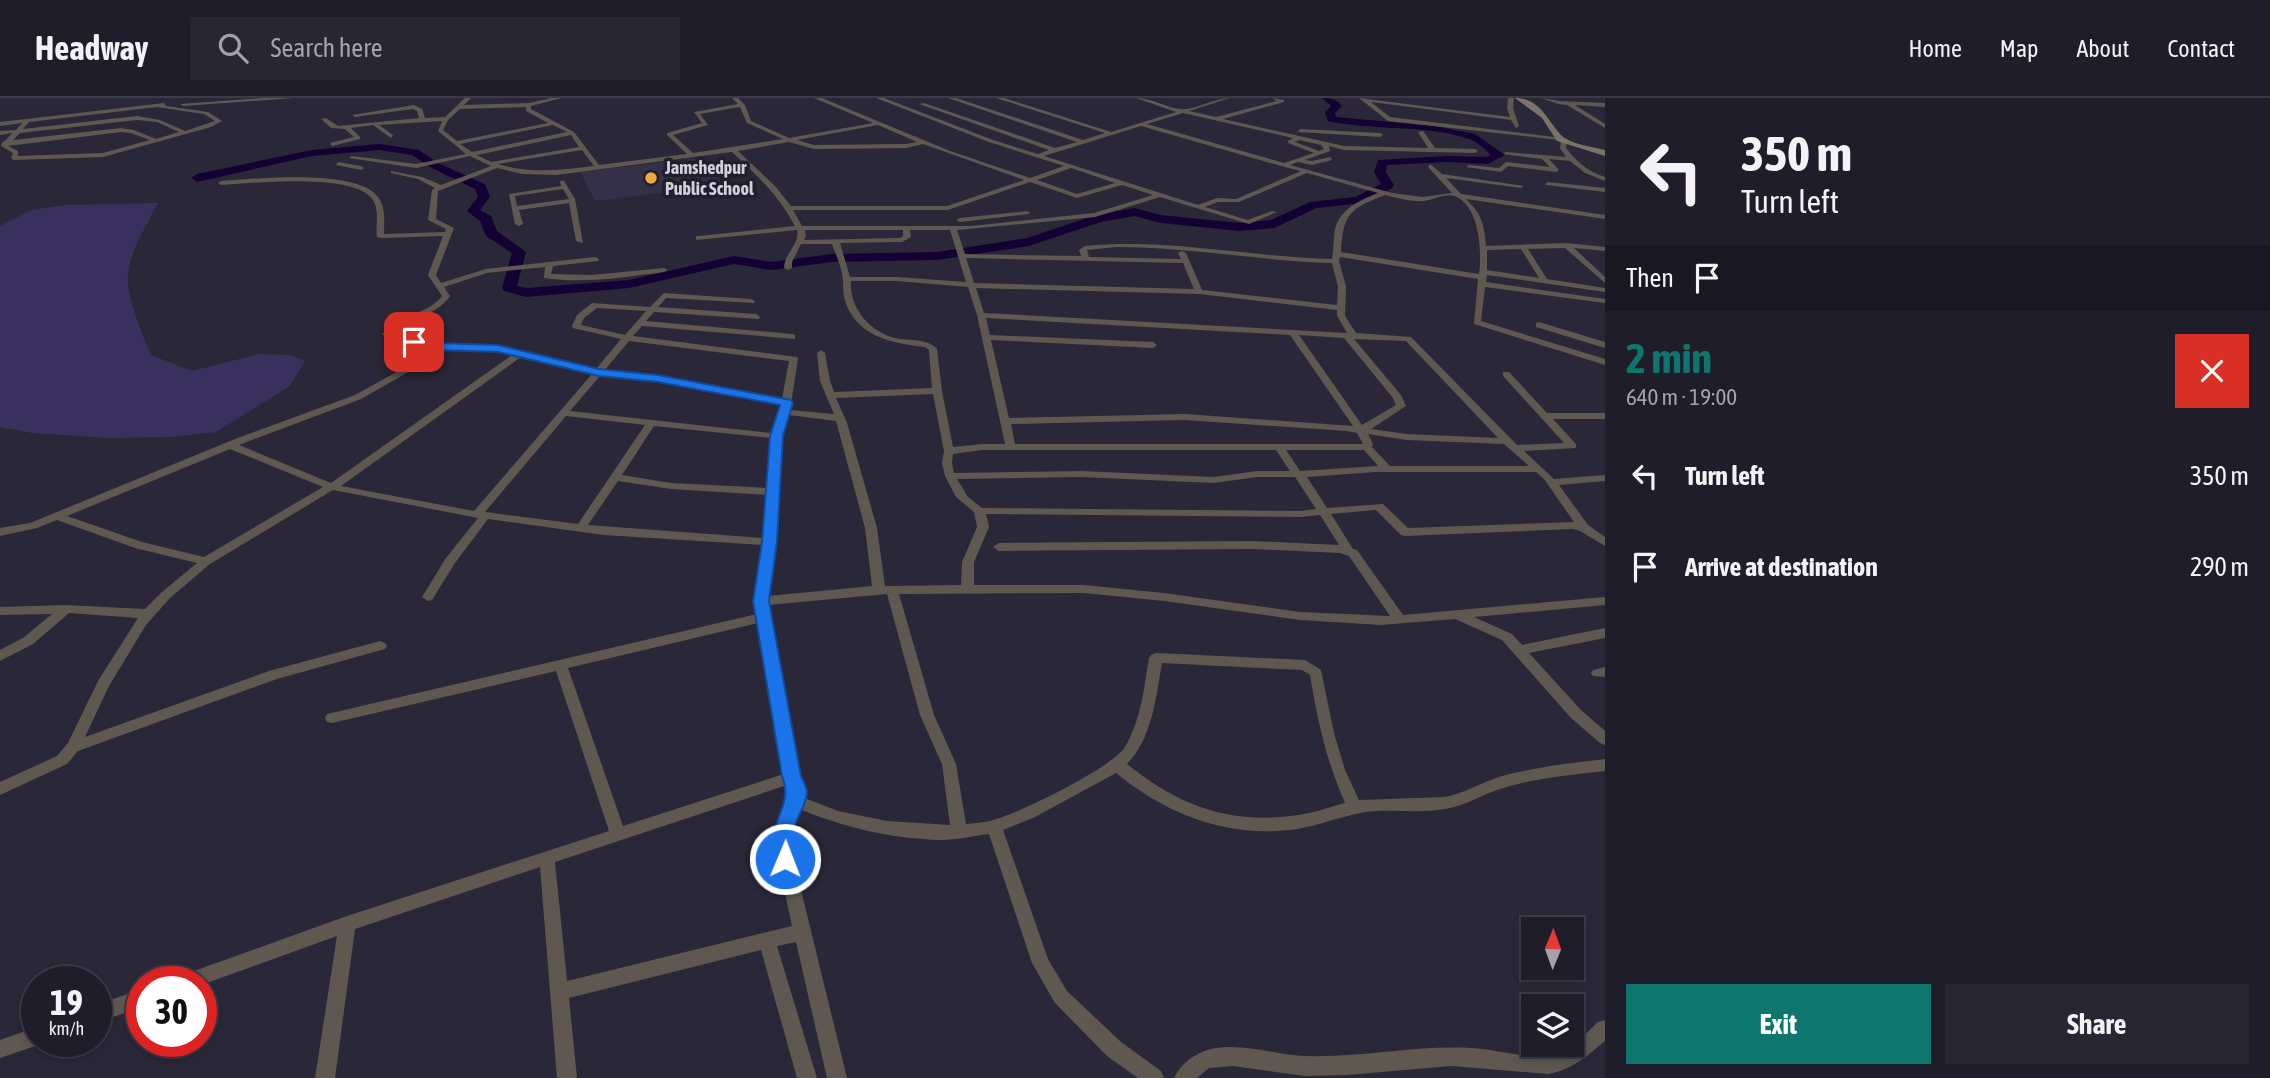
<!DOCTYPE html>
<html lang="en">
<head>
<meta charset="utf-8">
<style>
  :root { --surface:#201d2a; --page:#282632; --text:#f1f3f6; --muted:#a2a2a8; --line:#3d3b47; --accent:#0f766e }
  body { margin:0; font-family:"Asap Condensed",sans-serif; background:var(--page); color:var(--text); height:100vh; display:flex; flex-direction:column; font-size:26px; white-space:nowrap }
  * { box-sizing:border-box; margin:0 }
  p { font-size:23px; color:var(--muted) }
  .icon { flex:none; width:38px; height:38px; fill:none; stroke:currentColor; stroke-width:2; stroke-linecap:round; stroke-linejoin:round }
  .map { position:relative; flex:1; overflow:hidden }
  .side { display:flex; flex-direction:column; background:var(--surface); width:665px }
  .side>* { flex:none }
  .top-card { background:#201d2a; color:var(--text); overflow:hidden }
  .needle { width:46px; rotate:1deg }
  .controls { position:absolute; left:1521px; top:819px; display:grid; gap:14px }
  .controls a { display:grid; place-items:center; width:63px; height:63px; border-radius:0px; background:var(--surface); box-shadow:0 4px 10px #0003,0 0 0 2px var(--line); font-size:35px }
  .speed { position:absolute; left:21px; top:868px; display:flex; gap:14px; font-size:35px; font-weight:700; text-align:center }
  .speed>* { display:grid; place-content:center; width:91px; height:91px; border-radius:50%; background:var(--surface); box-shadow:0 4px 10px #0003,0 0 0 2px var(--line); line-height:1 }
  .speed small { font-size:18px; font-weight:400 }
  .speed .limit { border:10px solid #d22; background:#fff; color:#111 }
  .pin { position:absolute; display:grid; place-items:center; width:60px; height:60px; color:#fff; margin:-30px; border-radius:14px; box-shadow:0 4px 10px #0006 }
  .me { position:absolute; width:77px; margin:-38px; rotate:1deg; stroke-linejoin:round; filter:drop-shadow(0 0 5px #0008) }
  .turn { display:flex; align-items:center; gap:24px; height:147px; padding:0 21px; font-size:32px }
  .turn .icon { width:91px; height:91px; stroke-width:2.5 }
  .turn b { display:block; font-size:49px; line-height:60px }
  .then { display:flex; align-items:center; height:66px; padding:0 21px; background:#0003; gap:14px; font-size:26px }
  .round { display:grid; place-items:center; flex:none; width:74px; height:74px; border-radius:0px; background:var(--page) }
  .overview { display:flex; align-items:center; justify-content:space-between; height:119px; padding:0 21px }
  h1 { font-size:42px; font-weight:700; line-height:52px; color:var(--accent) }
  .button { display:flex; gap:14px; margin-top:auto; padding:14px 21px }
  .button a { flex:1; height:80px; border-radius:0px; background:var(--accent); color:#fff; font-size:28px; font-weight:700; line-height:80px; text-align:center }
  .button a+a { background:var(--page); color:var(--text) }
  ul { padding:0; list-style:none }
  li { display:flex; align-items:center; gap:21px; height:91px; padding:0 21px }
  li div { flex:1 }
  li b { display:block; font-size:26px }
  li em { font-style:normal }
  header { display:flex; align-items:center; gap:42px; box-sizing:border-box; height:98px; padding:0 35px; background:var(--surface); border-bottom:2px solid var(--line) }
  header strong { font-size:33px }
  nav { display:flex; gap:38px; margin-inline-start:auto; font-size:24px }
  .search { width:490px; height:63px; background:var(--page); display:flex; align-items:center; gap:18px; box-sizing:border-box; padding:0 24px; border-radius:0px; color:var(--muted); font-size:26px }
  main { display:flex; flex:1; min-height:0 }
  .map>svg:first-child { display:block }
  .built { fill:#343047 }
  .green { fill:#3a305d }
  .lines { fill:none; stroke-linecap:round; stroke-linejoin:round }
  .river { fill:#140134; fill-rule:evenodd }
  .street { fill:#5f5851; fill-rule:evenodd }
  .secondary { fill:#7c7267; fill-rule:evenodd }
  .route { fill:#1a73e8; stroke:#114b97; stroke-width:2 }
  .poi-dot { fill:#efa73e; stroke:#211e2e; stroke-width:2.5 }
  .labels { text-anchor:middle; stroke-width:7; stroke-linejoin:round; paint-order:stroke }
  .far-poi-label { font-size:18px; font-weight:bold; fill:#d2d0db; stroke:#211e2e; text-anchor:start }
</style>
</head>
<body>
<header>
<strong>Headway</strong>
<div class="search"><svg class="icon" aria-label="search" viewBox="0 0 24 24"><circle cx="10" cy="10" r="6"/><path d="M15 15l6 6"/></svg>Search here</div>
<nav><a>Home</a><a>Map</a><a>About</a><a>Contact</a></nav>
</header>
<main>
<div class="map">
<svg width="1605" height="980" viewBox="0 0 1605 980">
  <rect width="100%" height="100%" fill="#2a2738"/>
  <polygon class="built" points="701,60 724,87 595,103 580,74"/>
  <path class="green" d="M158 105C147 127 130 152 128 177 126 198 143 238 151 257L192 273 259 256 290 257 305 263 290 288 216 334 172 339 107 340 32 335 0 329V128L32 112 65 107Z"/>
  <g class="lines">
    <path class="river" d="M1322 0C1331 0 1336 1 1342 8L1335 15 1336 19 1434 28 1475 36 1505 57 1488 66 1447 64 1387 67 1386 74 1394 87 1392 90 1362 105 1317 110 1274 130 1239 133 1161 125 1134 118 1101 124 1029 148 937 162 832 164 771 172 734 166 629 190 526 199 504 193 502 190 512 155 486 138 480 123 467 113 478 99 475 91 430 69 412 57 380 52 312 58 197 84 191 80 197 76 312 52 380 46 419 52 438 65 485 86 490 99 480 112 491 118 497 133 526 154 517 188 527 190 629 182 734 158 771 164 832 156 937 154 1027 140 1093 118 1134 110 1161 117 1239 125 1271 122 1310 104 1355 99 1381 86 1374 74 1378 62 1447 58 1486 59 1491 57C1485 51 1477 44 1469 41 1424 26 1374 33 1328 23L1325 14 1331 8Z"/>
    <g class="street">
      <polygon points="262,0 294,0 183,8 180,6"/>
      <path d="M465 0H471L464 7 529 5 552 0H562L531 8V11L574 34 599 67 687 56 667 37V35L702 25 694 14 738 6 732 0H738L745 7 751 23 789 40 873 25 814 0H822L950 53 1030 80 1064 68 989 44 876 0H884L993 42 1038 56 1049 52 919 6 924 5 1055 50 1077 44 948 0H956L1083 42 1105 35 996 0H1004L1111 34 1176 14 1136 0C1152 0 1165 9 1180 11 1194 13 1214 0 1230 0L1189 13 1216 19 1277 3 1272 0 1284 2V4L1223 21 1344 48 1428 50 1418 34 1423 33 1435 50 1475 51 1478 53 1475 55 1344 52 1329 48 1330 53 1305 62 1312 63 1330 59 1332 62 1312 67 1298 64 1290 67 1392 95 1423 99 1452 95 1428 69 1430 66 1442 76 1524 88 1521 90 1446 80 1461 96 1605 117V121L1466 101C1482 117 1484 125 1486 148L1566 145 1605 149V153L1574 150 1605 179V185L1565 150 1528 151 1547 181 1605 190V194L1487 177 1486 184 1605 201V205L1485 189 1481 223 1605 261V267L1474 226 1478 181 1340 159 1339 163 1346 189 1345 218 1356 235 1411 239 1517 347 1564 345 1503 278V274H1509L1547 315H1605V321H1553L1576 346V350L1524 353 1554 381 1605 377V383L1559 387 1588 427 1605 439V448L1580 433 1573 431 1405 438 1401 437 1376 412 1331 416 1353 451 1357 452 1403 517 1605 499V507L1474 519 1512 536 1522 547 1605 530V540L1529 555 1581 612 1605 633V647L1600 645 1571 620 1502 542 1455 521 1381 527 1300 522 1164 503 1084 495 899 496 934 617 956 666 966 726C974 725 984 725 993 722 1018 716 1113 669 1125 649 1141 622 1144 590 1149 560L1151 557 1156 555 1305 562 1321 572 1334 635 1345 672 1359 702 1445 699C1465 695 1482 684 1502 678 1536 669 1570 665 1605 661V673C1570 677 1534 680 1500 691 1481 697 1465 708 1445 711 1417 716 1388 710 1360 715 1340 719 1319 727 1298 731 1230 741 1169 718 1116 675L1035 719 1003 732 1048 861 1067 893 1121 944 1161 973 1164 980H1138L1107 958 1055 905 1032 865 989 736C973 738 957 742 941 742 891 741 844 729 799 711L792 730 790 747 847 980H827L796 844 777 848 817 980H797L761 852 569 900 577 980H557L540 769 355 831 335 980H315L337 838 201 887V884H177L180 878 347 818 609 733 556 573 332 625 327 624 325 620 327 616 757 516 755 503 763 447 604 437 488 421 455 465 432 502 428 503 422 499 446 460 478 420 333 392 210 466 170 500 146 527 109 588 85 639 269 573 380 543 385 545 387 548 385 551 277 581 78 653 67 666 0 697V684L57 658 68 645 98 583 138 520 69 515 33 546 0 563V552L23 540 52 516 0 517V509L66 507 145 511 162 494 197 465 135 450 57 422 37 430 0 438V430L30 425 235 341 355 297 438 251 382 237C396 215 426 219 442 198L428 177 443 138 382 140 377 139C375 127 380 113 373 102 356 74 251 85 221 87L218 85 221 83C254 81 357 70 378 99 386 110 384 124 384 136L445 134 446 131 428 122 432 92 435 90 418 81 391 75V73L422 79 441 87 491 68 470 58 416 70 349 60 352 58 416 66 466 56 438 33 442 23 379 27 393 37 391 40 373 27 351 30 360 39V41L332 48 330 45 354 39 345 31 331 30 321 21 326 20 338 28 419 20 417 13 413 11 355 19 352 17 414 7 422 11 425 20 445 19ZM526 9V13L548 25 457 43 443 32 448 22 460 11ZM740 9 747 25 783 41 693 55 673 37 708 27 700 16ZM1183 15 1293 40 1288 43V45L1314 55 1284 65 1147 26ZM553 27 567 34 472 54 460 46ZM878 27 917 44 906 46 814 47 797 42ZM1141 28 1281 68 1301 73 1236 101 1217 100 1198 107 1044 58ZM571 37 579 49 491 64 477 57ZM1299 42 1321 47 1324 51 1319 53 1295 44ZM789 44 814 51 906 50 923 46 1024 82 947 108H791L775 88 738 53ZM582 52 594 68C561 72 530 76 498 66ZM732 54C758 78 778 97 795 128L699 138H696V142L797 132C800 146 784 156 784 170L788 172 792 170V164L801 146H832C836 157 842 170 843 182 843 188 843 193 844 199 854 238 890 245 925 249L929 252 932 290 834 294 830 283 825 255 821 252 817 255 820 283 834 316 790 312 798 261 797 259 633 238 642 228 795 241V237L792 236 646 223 654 214 759 221 760 219 756 216 658 209 666 200 754 205 755 203 751 201 664 195 650 209 592 205 577 217 572 228 573 230 621 241 596 271 498 248 437 245 391 236C407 216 433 222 450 198L444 189 487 175 545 169 544 180C584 186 625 179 664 174L668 172 664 170 591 177 551 176 553 168 598 163 599 161 595 159 486 171 441 185 436 177 454 130 436 121 438 93 497 70 522 76 556 77ZM1071 70 1115 85 1077 96 1037 82ZM1307 75 1378 95C1360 102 1340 111 1335 131 1333 141 1334 151 1332 161 1249 159 1168 140 1085 148L1079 152 1081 158 965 156 957 132 1095 119 1160 99 1249 126 1277 114 1272 113 1248 122 1205 109 1218 104H1239ZM1030 84 1077 100 1122 87 1153 97 1094 115 972 128H802L793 112H948ZM1385 97C1396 100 1412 104 1424 103 1433 102 1447 94 1457 99 1480 111 1482 154 1479 176L1341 154C1343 116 1349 111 1385 97ZM805 132H903V138L900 140 804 142 806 138ZM910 132H950L966 184 897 179H850L840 145 902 144 911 139ZM1116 149C1189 149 1260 163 1332 165L1338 189 1337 207 1202 192 1186 155 1182 153 1178 155 1181 161 1089 159 1087 152ZM1521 151 1539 180 1487 172V152ZM966 160 1183 165 1194 191 974 185ZM851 183H897L968 189 977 217 1005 346H982L953 349 942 293 937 251C927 240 910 243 895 240 870 234 849 210 851 183ZM976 190 1199 196 1337 212V218L1347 235 984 215ZM597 210 646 213 625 237 581 227 584 220ZM986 220 1290 237 1353 328 1185 316 1009 320 991 242 1153 250 1157 247 1153 244 990 237ZM1299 237 1344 240 1393 300 1396 307 1362 327ZM1354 241 1406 243 1498 340 1407 336 1371 331 1406 308 1401 297ZM629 243 789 263 782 301 658 277 604 273ZM449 251 498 254 512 257 331 385 239 347 361 301ZM521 259 592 276 474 413 341 388ZM600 278 658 283 781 307 772 335 570 313ZM933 296 944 353 942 365 945 378 956 399 974 414 977 429 962 464 961 487 885 488 877 430 847 325 836 300ZM789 317 836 323 865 430 872 488 768 498 775 444 781 338ZM566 318 645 327 578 426 485 414ZM1185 322 1347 333 1357 335 1363 346H1015L1011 326ZM654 328 771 340 767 390 671 385 622 377ZM1368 336 1407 342 1504 346 1529 368H1390L1372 349 1373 346ZM230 351 323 389 204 459 142 444 67 418ZM982 352H1276L1290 373H1257L1214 379 1081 373 954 375 952 365 953 356ZM1286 352H1364L1378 368 1300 373ZM1376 374H1536L1544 381 1574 424 1408 430 1383 406 1327 410 1307 379ZM1081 379 1214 385 1257 379H1295L1316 411 1301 413 982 410 968 399 957 381ZM618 383 671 391 767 397 763 440 588 427ZM986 416 1301 419 1320 417 1339 447 1252 443 999 445 993 449 999 453 1252 451 1340 455 1349 458 1390 518 1300 514 1164 495 1084 487H974V464L989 429ZM887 496 920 617 942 666 950 727 887 723 838 713 802 699V687L768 507ZM758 525 784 676 623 728 568 570ZM1162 565 1302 572 1310 577C1318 625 1326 661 1345 705 1330 709 1314 715 1298 717 1230 727 1179 708 1127 666 1152 641 1156 599 1162 565ZM787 687C788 708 774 724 774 744L792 828 567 883 555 764Z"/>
      <polygon points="1359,0 1510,19 1507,10 1508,0 1514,0 1513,10 1519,28 1516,30 1511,22 1371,4 1390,19 1562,40 1559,42 1388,23"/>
      <polygon points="1541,0 1560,3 1605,5 1605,9 1575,7 1605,26 1605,30 1567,7 1558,6"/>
      <path d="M164 5 166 8 208 14 222 23 211 29 103 59 14 62 11 60 13 55 1 48 2 44 5 43 12 35 0 37V33L16 32 22 25 0 28V24ZM157 9 204 16 215 23 185 33 160 22 137 18 23 31 29 24ZM137 22 157 24 179 34 156 41 134 32 121 30 13 42 20 35ZM121 34 131 35 150 42 103 55 18 58V53L8 48Z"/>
      <polygon points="1300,31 1380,35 1383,37 1380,39 1298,34"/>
      <path d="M1564 41 1567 43 1566 50C1576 63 1588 74 1605 79V83L1585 75 1570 63 1549 61 1559 72 1556 74 1508 68 1501 74 1466 69 1469 67 1499 70 1506 64 1550 69 1542 61 1503 56 1506 54 1566 59 1560 50 1561 43Z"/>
      <polygon points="338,64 361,68 364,70 361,72 336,67"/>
      <path d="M560 83H564L575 101 583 145 576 143 569 105 519 112 523 126 519 128 515 126 509 96 561 88ZM563 91 569 101 517 108 515 98Z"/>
      <polygon points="1548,84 1605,90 1605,94 1546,87 1545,86"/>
      <polygon points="1027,113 1030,115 1029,116 960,124 956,122 960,120"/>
      <polygon points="1539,224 1605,244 1605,250 1536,229 1536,225"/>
      <polygon points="1605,569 1605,579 1593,578 1591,575 1593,572"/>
      <polygon points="142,891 142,909 96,925 96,907"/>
      <path d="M1605 922V943C1587 958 1572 972 1548 976L1451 968 1347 977 1305 978 1233 968 1209 970 1197 980H1174C1180 966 1195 955 1211 951 1242 944 1274 957 1306 958 1361 960 1416 947 1471 950 1498 951 1529 963 1556 956 1572 951 1586 935 1598 924Z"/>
      <polygon points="37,929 37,943 44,945 0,960 0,942"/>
    </g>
    <path class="secondary" d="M1515 0C1541 0 1547 23 1562 38 1571 46 1593 49 1605 52V58L1557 43 1542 20Z"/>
  </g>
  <path class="route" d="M414 240 437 245 498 247 599 271 658 277 791 302 793 305 783 338 777 444 769 503 801 678C804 684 807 689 807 695 806 710 793 723 792 739 791 750 797 758 792 768L785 770 777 768C759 730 796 711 782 678L753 503 762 444 770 338 780 307 658 284 599 278 498 254 437 252 410 246 409 244Z"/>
  <circle class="poi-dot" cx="651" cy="80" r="7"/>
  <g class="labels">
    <g class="far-poi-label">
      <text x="665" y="76">Jamshedpur<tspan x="665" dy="21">Public School</tspan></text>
    </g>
  </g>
</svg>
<div class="controls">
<a><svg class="needle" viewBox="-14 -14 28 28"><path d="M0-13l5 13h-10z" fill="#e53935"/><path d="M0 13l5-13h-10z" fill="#a2a2a8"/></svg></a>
<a><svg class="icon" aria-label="layers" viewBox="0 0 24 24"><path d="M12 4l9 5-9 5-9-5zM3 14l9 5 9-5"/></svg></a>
</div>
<div class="speed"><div>19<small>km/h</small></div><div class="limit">30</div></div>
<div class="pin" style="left:414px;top:244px;background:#d93025"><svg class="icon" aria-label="arrive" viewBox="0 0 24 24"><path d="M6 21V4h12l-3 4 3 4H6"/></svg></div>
<svg class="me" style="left:785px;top:761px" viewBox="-20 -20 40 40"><circle r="17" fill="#1a73e8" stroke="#fff" stroke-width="3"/><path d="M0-11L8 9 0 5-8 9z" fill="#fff"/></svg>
</div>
<section class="side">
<div class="top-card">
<div class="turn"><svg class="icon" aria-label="left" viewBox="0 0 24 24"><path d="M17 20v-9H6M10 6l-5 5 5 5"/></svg><div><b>350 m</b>Turn left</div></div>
<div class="then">Then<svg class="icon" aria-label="arrive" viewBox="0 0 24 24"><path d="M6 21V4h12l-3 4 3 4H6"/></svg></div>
</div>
<div class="overview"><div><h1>2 min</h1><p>640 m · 19:00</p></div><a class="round" style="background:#d93025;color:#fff"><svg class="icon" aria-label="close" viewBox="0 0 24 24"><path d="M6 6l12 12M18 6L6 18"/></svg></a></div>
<ul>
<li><svg class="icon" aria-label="left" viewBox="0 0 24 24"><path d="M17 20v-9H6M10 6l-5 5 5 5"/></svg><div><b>Turn left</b></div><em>350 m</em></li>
<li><svg class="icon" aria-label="arrive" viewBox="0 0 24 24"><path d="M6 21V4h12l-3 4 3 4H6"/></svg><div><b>Arrive at destination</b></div><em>290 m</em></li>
</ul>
<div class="button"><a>Exit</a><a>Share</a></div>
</section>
</main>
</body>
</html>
